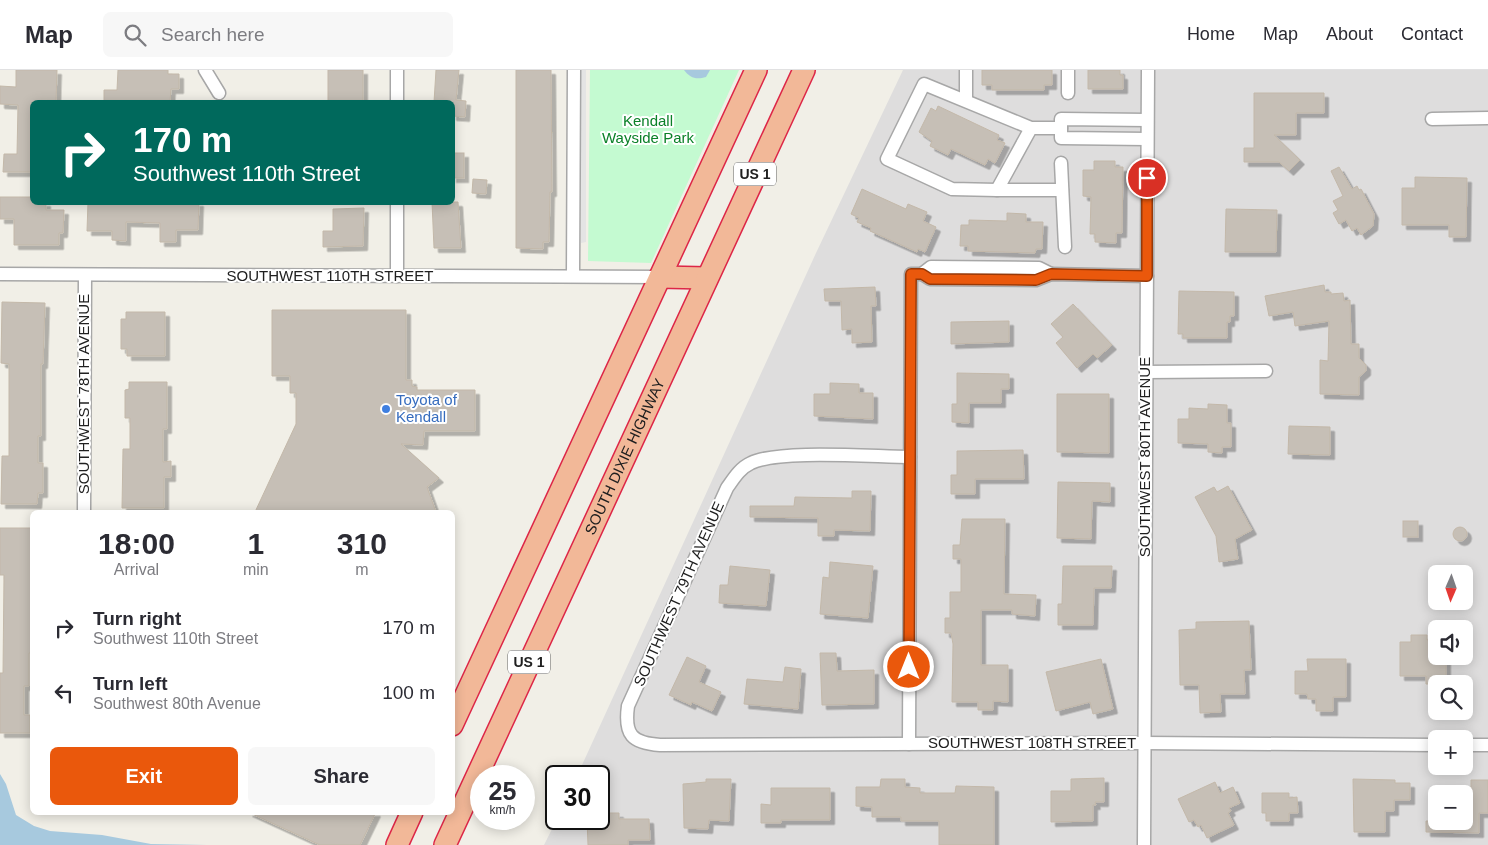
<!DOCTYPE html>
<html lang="en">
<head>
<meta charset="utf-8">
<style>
  :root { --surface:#fff; --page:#f7f7f7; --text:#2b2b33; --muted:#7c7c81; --line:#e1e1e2; --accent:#ea580c }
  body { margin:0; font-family:Arial,sans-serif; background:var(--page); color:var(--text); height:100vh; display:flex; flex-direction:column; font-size:19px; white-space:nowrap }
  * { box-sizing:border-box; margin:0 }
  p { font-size:16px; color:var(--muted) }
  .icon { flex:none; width:28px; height:28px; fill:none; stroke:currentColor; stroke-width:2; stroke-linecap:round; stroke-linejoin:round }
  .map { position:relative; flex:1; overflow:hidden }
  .drawer { position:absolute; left:30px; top:440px; width:425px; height:305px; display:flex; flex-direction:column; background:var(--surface); border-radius:8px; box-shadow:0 2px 12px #0003 }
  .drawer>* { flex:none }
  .banner { position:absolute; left:30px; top:30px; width:425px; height:105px; border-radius:8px; box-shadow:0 2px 12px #0003; background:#00695c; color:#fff; overflow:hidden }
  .needle { width:32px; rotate:182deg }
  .tools { position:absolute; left:1428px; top:495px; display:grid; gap:10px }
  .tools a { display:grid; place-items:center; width:45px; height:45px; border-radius:8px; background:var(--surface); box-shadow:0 2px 12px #0003; font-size:25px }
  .speed { position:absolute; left:470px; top:695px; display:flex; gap:10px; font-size:25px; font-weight:700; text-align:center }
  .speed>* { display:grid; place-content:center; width:65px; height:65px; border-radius:50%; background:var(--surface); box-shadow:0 2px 12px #0003; line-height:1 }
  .speed small { font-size:12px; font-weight:400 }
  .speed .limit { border:2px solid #111; border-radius:8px; background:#fff; color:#111 }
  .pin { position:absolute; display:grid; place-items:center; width:42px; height:42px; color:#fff; margin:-21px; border:2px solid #fff; border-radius:50%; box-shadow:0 1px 5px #0007 }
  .me { position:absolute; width:55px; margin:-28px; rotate:0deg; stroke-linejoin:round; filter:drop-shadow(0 0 4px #0008) }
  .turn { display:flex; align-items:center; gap:18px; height:105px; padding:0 20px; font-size:22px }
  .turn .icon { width:65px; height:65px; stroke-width:2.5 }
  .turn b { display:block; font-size:35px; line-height:42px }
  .eta { display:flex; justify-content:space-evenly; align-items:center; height:85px; text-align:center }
  .eta b { font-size:30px; font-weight:800; line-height:35px }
  .button { display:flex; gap:10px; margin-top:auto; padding:10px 20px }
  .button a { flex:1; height:58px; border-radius:8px; background:var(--accent); color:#fff; font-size:20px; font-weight:800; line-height:58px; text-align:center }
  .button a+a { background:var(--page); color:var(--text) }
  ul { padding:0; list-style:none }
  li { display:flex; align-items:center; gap:15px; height:65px; padding:0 20px }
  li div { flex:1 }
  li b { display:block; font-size:19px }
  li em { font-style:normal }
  header { display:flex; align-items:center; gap:30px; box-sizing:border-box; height:70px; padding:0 25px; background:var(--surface); border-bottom:1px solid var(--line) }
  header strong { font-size:24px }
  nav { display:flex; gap:28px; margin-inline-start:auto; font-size:18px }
  .search { width:350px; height:45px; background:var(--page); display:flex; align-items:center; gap:12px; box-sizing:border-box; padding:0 18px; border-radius:8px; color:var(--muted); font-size:19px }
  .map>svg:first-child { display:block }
  .residential { fill:#dedddd; fill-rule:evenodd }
  .park { fill:#c4fad1 }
  .parking { fill:#e4e4e4 }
  .water { fill:#a7c9de }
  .building { fill:#c6bfb6; stroke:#c3b8a9; filter:url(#shadow) }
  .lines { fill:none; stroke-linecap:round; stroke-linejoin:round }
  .minor-casing { stroke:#a7a7a7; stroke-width:15 }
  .trunk-casing { stroke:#dd2647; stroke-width:24 }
  .minor { stroke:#fff; stroke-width:12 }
  .trunk { stroke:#f2b898; stroke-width:21 }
  .route-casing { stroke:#983908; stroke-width:12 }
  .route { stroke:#ea580c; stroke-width:9 }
  .shop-dot { fill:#3f7fe0; stroke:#fff; stroke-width:2 }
  .labels { text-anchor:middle; stroke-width:4; stroke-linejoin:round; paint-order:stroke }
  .shield { fill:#fff; stroke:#636363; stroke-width:1 }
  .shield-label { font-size:14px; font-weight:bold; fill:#202020 }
  .park-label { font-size:15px; fill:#0b8128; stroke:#fff }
  .street-label { font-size:15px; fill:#202020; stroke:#fff }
  .shop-label { font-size:15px; fill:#366cbe; stroke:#fff; text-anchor:start }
</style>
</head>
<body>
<header>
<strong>Map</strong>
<div class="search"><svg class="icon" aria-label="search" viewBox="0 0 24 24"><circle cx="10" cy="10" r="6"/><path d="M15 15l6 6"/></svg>Search here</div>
<nav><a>Home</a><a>Map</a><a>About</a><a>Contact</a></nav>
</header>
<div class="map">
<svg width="1488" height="775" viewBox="0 0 1488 775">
  <defs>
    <filter id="shadow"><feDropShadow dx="4.5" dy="4.5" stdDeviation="0" flood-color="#0004"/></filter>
  </defs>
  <rect width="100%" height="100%" fill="#f1efe7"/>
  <path class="residential" d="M903 0H1488V775H544L557 749H599V706H577L816 183ZM1436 504H1464V531H1436ZM1436 559H1464V586H1436ZM1436 614H1464V641H1436ZM1436 669H1464V696H1436ZM1436 724H1464V751H1436Z"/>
  <polygon class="park" points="590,0 739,0 651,193 588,191"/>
  <polygon class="parking" points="581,0 586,0 586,172 581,173"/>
  <g class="water">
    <path d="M684 0H710L706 7C696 10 690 8 684 0Z"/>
    <polygon points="0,704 6,714 16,745 34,756 50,761 102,765 151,774 207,775 0,775"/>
  </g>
  <g class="building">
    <polygon points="16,0 57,0 56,32 32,32 32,102 3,102 4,84 17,84 18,35 0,34 0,16 16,17"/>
    <polygon points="118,0 168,0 168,4 179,4 179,19 171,19 170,32 104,32 104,20 117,20"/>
    <rect x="328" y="0" width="35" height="32"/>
    <polygon points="436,0 459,0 456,30 466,31 465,47 452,46 452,32 434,32"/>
    <polygon points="516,0 551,0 552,122 550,122 549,172 543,172 543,179 516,178"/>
    <polygon points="982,0 1052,0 1052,15 1044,15 1044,20 992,20 992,15 982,15"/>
    <polygon points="1088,0 1120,0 1120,5 1123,5 1123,19 1088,19"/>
    <polygon points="1254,23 1324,23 1324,43 1296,43 1296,65 1274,65 1300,90 1289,101 1279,92 1244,92 1244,78 1254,78"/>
    <polygon points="938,36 999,65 997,70 1005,73 995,93 988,89 985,95 951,79 948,85 930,76 932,71 919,62 931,38 936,41"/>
    <rect x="452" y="83" width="12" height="25"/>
    <polygon points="1094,91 1115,91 1115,97 1123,97 1122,163 1116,163 1116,173 1095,172 1095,164 1090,164 1091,127 1083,126 1083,100 1094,100"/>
    <polygon points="1339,97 1352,119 1357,116 1359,120 1361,119 1374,144 1373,156 1361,165 1357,158 1352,161 1346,150 1339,154 1333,143 1338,140 1333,131 1343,126 1331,101"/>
    <polygon points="1415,107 1467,108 1466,167 1449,167 1449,155 1402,155 1402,118 1415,118"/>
    <polygon points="473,109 487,110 486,124 472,123"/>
    <polygon points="862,119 906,139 908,134 927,142 923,151 936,157 925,182 918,179 917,182 870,161 871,158 857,152 859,148 851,144"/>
    <polygon points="0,127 32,127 32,132 46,132 46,140 64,140 63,163 59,163 59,175 14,175 14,149 0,149"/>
    <polygon points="88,132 199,132 198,160 176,160 176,172 160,172 160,153 126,152 126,171 112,170 112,161 87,161"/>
    <polygon points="432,132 458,132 461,178 434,178"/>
    <polygon points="364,138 363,176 323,177 323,161 333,161 333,139"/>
    <polygon points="1226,139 1277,140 1276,182 1225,182"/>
    <polygon points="1007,143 1026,144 1026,152 1043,152 1042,179 1036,179 1035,183 968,181 968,176 960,176 961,155 969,155 969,150 1007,151"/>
    <polygon points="1324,215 1325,222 1331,222 1331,224 1343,223 1344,231 1350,230 1351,274 1359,274 1359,288 1366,295 1366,301 1359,307 1359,325 1320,324 1320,290 1328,291 1329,251 1295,256 1293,242 1269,246 1265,226"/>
    <polygon points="875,217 876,236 871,236 872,272 852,273 852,259 842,260 841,231 825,231 824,219"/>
    <polygon points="1179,221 1234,222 1234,246 1230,246 1230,252 1227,252 1227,268 1183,268 1183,264 1178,264"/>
    <polygon points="2,232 45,233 43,294 41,294 41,366 38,366 38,393 43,393 43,423 38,423 37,434 1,434 2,386 9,386 9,294 1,293"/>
    <polygon points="1073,234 1112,275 1097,288 1093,284 1077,298 1056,273 1063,267 1051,254"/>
    <polygon points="272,240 406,240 406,310 412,310 412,316 417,317 417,320 475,320 475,361 424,361 423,375 401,374 439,408 427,417 436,442 255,442 296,354 296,323 290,323 290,306 272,306"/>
    <polygon points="126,242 165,242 165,286 127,286 127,279 121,279 121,249 126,249"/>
    <polygon points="1009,251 1009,272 951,274 951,252"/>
    <polygon points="957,303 1009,304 1009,319 1001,319 1001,333 969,333 969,353 952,352 952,334 957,334"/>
    <polygon points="129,312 167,312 167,359 163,359 163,392 171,391 171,407 164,407 164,438 122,438 123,379 130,379 130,348 125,348 125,320 129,319"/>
    <polygon points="830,313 859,314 859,323 873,323 873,349 814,346 814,324 830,324"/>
    <polygon points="1057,324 1109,324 1109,383 1057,382"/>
    <polygon points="1208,334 1227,335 1227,353 1231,353 1231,377 1222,377 1222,383 1208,382 1208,374 1178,373 1178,349 1189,349 1189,338 1208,339"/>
    <polygon points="1289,356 1330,357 1330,385 1288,384"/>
    <polygon points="1023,380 1024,409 975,409 975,424 951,424 951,405 957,405 957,381"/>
    <polygon points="1058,412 1110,413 1110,432 1092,431 1091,469 1057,468"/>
    <polygon points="1228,416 1252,460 1235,469 1238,489 1219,492 1216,466 1195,427 1214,417 1217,422"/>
    <polygon points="852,421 871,421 870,461 834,460 834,466 818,466 818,448 750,447 750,436 794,436 795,427 852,428"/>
    <polygon points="962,449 1005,449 1004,524 1036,525 1035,546 1012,544 1012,540 981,540 981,595 1008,595 1008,632 993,631 993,640 978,640 978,632 952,632 953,574 951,563 945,563 945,548 950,548 950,522 961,522 961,489 953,489 953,475 960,475"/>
    <rect x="1403" y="451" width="15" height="16"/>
    <circle cx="1460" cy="464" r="7"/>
    <polygon points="0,458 32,458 32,583 29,583 29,616 24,616 24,645 30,645 30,663 0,663 0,603 3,603 4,505 0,505"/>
    <polygon points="830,492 873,496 868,548 820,544 823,507 829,508"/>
    <polygon points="730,496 770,500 766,536 719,533 720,515 728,515"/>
    <polygon points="1063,496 1112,496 1111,518 1094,518 1093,555 1058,555 1058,534 1062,534"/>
    <polygon points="1249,551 1251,600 1244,600 1245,624 1220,624 1221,642 1200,643 1199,615 1180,615 1179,560 1196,559 1196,552"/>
    <polygon points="1411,565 1427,565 1427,570 1436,570 1436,586 1446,586 1446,614 1426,614 1426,606 1400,606 1400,572 1411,572"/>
    <polygon points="820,583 836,583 837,601 874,600 874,634 822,635"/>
    <polygon points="687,587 706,596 699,612 721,622 712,641 692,632 691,635 669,625"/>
    <polygon points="1101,589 1113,639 1093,644 1090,632 1056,641 1046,602"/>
    <polygon points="1307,589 1346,589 1346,627 1333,627 1333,641 1316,641 1316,629 1308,629 1307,624 1295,624 1295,601 1308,601"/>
    <polygon points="785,597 801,599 798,639 744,634 747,609 783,612"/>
    <polygon points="1104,708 1104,732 1095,732 1096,735 1093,735 1093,751 1051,752 1051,721 1071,721 1071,709"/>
    <polygon points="706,709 731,709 729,751 709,750 708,759 684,758 683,714 706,712"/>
    <polygon points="881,709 905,709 905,717 920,718 920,723 955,723 956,716 994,717 994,775 939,775 939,751 901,751 901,747 872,747 872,737 856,736 856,717 880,717"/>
    <polygon points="1353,709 1395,710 1395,713 1410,713 1410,730 1394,730 1394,741 1385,741 1385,762 1354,762"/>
    <polygon points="1471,710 1488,710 1488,743 1479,743 1479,763 1426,762 1426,751 1464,751 1464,720 1471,720"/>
    <polygon points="1215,712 1220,723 1233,717 1240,733 1229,738 1231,741 1228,743 1234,755 1207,768 1201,755 1198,757 1194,750 1189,752 1178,729"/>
    <polygon points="771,718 830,718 830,750 781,750 781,753 761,753 761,734 771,735"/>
    <polygon points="1262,723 1289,723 1289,728 1297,727 1298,743 1289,743 1289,751 1266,751 1266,743 1262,743"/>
    <polygon points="248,742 376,742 360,775 320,775"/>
    <polygon points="599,743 619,743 619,749 649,749 650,770 628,770 628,775 588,775 587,749 599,749"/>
  </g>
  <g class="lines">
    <defs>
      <g id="minor">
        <polyline points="205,0 219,23"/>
        <polyline points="397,0 397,32"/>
        <polyline points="1068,23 1068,0"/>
        <polyline points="966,30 966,0"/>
        <polyline points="1432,49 1488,48"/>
        <polyline points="1031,58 997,120 952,119 887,89 924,14 1031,58 1061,58"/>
        <polyline points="1147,69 1061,68 1061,49 1147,50"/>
        <polyline points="1061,93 1065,177"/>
        <polyline points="997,120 1062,120"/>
        <polyline points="397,132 397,206"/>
        <polyline points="0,204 660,207"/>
        <polyline points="922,204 931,197 1039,198 1051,204"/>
        <polyline points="573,205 574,0"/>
        <polyline points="1146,302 1266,301"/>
        <path d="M910 387C875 387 779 379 751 393 740 398 734 408 727 418L628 636C624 665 632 673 660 675L1144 673 1436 675"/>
        <polyline points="84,442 85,205"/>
        <polyline points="909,674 911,204 922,204 930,209 1036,210 1051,204 1147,206"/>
        <polyline points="1464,675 1488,675"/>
        <polyline points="1144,775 1148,0"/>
      </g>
      <g id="trunk">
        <polyline points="660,207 707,208"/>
        <polyline points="452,655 756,0"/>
        <polyline points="397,775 412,742"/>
        <path id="s1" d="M445 775 804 0"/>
      </g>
    </defs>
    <use href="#minor" class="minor-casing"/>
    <use href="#trunk" class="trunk-casing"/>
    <use href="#minor" class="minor"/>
    <use href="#trunk" class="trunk"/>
  </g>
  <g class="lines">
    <defs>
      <polyline id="route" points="909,597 911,204 922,204 930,209 1036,210 1051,204 1147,206 1147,108"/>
    </defs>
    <use href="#route" class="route-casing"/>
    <use href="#route" class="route"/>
  </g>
  <circle class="shop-dot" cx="386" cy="339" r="5"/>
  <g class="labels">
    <g class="shield">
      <rect x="734" y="92.5" width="42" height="23" rx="4"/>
      <rect x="508" y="580.5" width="42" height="23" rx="4"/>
    </g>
    <g class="shield-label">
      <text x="755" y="109">US 1</text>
      <text x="529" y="597">US 1</text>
    </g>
    <g class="park-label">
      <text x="648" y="56">Kendall<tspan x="648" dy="17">Wayside Park</tspan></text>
    </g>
    <g class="street-label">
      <text x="330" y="211">SOUTHWEST 110TH STREET</text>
      <text transform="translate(84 324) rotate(-90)" y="5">SOUTHWEST 78TH AVENUE</text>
      <text dy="5" stroke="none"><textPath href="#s1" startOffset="428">SOUTH DIXIE HIGHWAY</textPath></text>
      <text transform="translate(1145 387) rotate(-90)" y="5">SOUTHWEST 80TH AVENUE</text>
      <text transform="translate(679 524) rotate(-66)" y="5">SOUTHWEST 79TH AVENUE</text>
      <text x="1032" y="678">SOUTHWEST 108TH STREET</text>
    </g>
    <g class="shop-label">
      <text x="396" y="335">Toyota of<tspan x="396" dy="17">Kendall</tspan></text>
    </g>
  </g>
</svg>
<div class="tools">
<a><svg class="needle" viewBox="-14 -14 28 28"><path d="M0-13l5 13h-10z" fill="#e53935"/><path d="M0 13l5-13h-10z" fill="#7c7c81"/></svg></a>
<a><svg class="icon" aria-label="sound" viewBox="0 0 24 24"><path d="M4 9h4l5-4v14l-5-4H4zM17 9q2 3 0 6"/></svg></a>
<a><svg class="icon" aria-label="search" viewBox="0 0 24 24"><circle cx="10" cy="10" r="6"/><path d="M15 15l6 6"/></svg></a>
<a>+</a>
<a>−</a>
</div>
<div class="speed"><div>25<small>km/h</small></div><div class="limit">30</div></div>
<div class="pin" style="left:1147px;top:108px;background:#d93025"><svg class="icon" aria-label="arrive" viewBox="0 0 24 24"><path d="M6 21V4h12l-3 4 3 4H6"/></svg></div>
<svg class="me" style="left:909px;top:597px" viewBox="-20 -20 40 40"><circle r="17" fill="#ea580c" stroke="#fff" stroke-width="3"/><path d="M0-11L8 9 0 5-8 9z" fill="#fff"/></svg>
<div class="banner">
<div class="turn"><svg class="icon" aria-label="right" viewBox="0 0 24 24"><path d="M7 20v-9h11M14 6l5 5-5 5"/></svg><div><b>170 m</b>Southwest 110th Street</div></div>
</div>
<section class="drawer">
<div class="eta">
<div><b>18:00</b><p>Arrival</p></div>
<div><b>1</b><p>min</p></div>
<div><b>310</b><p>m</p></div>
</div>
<ul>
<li><svg class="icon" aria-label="right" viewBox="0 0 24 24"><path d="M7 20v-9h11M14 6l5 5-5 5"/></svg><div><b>Turn right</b><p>Southwest 110th Street</p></div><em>170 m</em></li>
<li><svg class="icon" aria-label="left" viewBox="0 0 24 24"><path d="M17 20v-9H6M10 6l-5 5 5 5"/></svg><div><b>Turn left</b><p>Southwest 80th Avenue</p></div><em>100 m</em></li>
</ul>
<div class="button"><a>Exit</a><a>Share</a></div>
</section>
</div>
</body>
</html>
